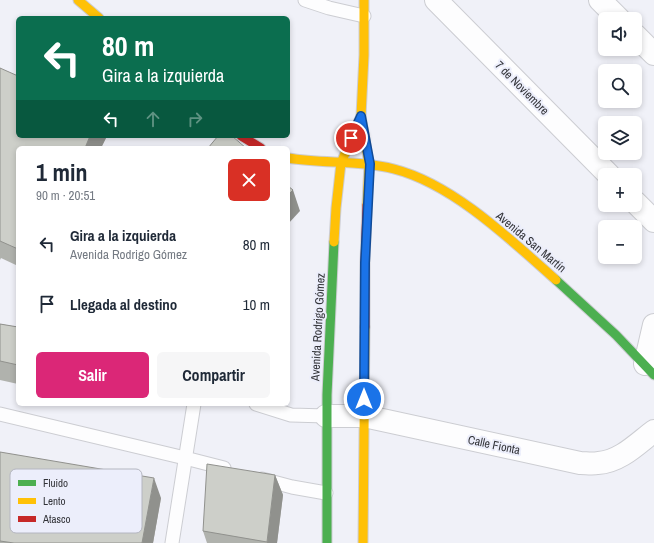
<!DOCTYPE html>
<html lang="es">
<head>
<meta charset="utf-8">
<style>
  :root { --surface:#fff; --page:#f6f6f7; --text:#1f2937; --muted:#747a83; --accent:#db2777 }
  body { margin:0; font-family:"Archivo Narrow",sans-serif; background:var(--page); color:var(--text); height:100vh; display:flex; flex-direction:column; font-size:15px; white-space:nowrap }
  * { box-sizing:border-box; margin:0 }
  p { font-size:13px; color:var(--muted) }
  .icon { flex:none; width:22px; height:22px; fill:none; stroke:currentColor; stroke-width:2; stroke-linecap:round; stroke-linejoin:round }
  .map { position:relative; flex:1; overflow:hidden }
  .panel { position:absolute; left:16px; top:146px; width:274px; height:260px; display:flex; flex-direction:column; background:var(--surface); border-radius:6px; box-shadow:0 2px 6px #0003 }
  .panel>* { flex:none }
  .hud { position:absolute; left:16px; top:16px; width:274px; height:122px; border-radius:6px; box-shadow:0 2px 6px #0003; background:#0b6e4f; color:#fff; overflow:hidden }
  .buttons { position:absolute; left:598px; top:12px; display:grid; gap:8px }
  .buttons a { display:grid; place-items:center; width:44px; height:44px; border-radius:6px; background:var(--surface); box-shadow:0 2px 6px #0003; font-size:20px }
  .pin { position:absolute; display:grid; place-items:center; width:34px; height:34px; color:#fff; margin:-17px; border:2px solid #fff; border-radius:50%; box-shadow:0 1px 4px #0007 }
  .me { position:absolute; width:44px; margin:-22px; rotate:0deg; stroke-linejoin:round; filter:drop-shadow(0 0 3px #0008) }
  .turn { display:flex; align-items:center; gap:14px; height:84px; padding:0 20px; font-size:18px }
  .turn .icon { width:52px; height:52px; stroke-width:2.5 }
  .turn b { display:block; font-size:28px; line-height:34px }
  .lanes { display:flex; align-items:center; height:38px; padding:0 20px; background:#0003; justify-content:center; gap:20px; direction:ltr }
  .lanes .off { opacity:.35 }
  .round { display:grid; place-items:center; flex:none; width:42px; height:42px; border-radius:6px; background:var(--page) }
  .head { display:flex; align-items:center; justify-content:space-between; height:68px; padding:0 20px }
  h1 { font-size:24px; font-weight:700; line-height:30px }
  .action { display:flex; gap:8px; margin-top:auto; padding:8px 20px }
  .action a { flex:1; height:46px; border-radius:6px; background:var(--accent); color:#fff; font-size:16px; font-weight:700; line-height:46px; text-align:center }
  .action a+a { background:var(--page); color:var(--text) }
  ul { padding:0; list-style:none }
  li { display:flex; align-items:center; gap:12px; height:60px; padding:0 20px }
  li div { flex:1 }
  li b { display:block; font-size:15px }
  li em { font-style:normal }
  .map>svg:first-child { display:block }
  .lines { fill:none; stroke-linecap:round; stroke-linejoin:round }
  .lane-casing { stroke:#cccdd2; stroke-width:15 }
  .street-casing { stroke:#cccdd2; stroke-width:24 }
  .fast-casing { stroke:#cccdd2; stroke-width:11 }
  .slow-casing { stroke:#cccdd2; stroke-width:11 }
  .jam-casing { stroke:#cccdd2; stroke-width:11 }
  .lane { stroke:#fdfdfe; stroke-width:13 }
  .street { stroke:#fdfdfe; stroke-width:22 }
  .fast { stroke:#4caf50; stroke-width:9 }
  .slow { stroke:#ffc107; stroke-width:9 }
  .jam { stroke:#c62828; stroke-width:9 }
  .wall { fill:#b0b2ad }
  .shaded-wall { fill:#90918d }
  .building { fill:#cdcfc9; stroke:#90918d }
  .route-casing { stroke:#114b97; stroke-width:10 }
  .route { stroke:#1a73e8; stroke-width:7 }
  .labels { text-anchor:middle; stroke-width:4; stroke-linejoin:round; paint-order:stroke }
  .street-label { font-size:12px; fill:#323338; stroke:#eceefb }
  .key { fill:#eceefb; stroke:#b4b6c0; stroke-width:1 }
  .key-label { font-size:11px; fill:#323338 }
</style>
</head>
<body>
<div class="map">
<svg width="654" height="543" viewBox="0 0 654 543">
  <rect width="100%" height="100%" fill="#f0f1f8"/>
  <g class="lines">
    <defs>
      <g id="lane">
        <polyline points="305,0 329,8 364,16"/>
        <polyline points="256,404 291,415 326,416"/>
        <polyline points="0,414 185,458 224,468"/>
        <polyline points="262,479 292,487 326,493"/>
        <polyline points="172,543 194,404"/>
      </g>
      <g id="street">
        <polyline points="436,0 609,175"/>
        <polyline points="600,0 619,19"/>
        <polyline points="635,35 654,54"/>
        <polyline points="635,202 654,221"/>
        <polyline points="645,364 654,325"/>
        <path d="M326 416H364L580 463C586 463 592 464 598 463 620 462 638 443 654 431"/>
      </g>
      <g id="fast">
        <polyline points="556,280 616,335 654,375"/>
        <polyline points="327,543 327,395 334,242"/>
      </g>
      <g id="slow">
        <polyline points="78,0 99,18"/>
        <polyline points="364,0 364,55 361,116 369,164 367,205"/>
        <path d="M288 158C323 164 360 160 394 169 453 184 511 240 556 280"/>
        <polyline points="334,242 336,208 341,163 361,116"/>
        <polyline points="363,543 365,327"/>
      </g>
      <g id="jam">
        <polyline points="241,136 261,148"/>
        <polyline points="365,327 365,263 367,205"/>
      </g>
    </defs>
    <use href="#lane" class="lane-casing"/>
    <use href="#street" class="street-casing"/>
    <use href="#fast" class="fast-casing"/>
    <use href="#slow" class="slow-casing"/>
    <use href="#jam" class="jam-casing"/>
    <use href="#lane" class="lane"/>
    <use href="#street" class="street"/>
    <use href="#fast" class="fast"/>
    <use href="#slow" class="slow"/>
    <use href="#jam" class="jam"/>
  </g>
  <g class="wall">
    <polygon points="0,68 18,136 107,136 101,148 18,148 18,266 1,258 0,260"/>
    <polygon points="0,324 18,327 18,384 0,380"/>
    <polygon points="0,452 161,498 153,543 0,543"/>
    <polygon points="275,475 283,495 277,543 207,543 203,531"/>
  </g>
  <g class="shaded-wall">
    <polygon points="90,136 107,136 101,148 85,148"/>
    <polygon points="293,190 300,211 288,224 288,195"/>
    <polygon points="275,475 283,495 277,543 267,543"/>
    <polygon points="154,478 161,498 153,543 142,543"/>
  </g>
  <g class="building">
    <polygon points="0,68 18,76 18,136 90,136 85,148 18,148 18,249 0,241"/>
    <polygon points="218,136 232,136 246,148 208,148"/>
    <polygon points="288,186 293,190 288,195"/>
    <polygon points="0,324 18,327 18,365 0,361"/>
    <polygon points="0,452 154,478 142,543 14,543 0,541"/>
    <polygon points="207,464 275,475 267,542 203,531"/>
  </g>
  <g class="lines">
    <defs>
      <polyline id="route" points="351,138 361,116 370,164 365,263 364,399"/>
    </defs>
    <use href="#route" class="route-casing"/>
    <use href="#route" class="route"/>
  </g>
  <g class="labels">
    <g class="street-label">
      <text transform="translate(522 88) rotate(45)" y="4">7 de Noviembre</text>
      <text transform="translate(531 242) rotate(40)" y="4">Avenida San Martín</text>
      <text transform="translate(318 327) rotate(-87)" y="4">Avenida Rodrigo Gómez</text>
      <text transform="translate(494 445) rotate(12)" y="4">Calle Fionta</text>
    </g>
  </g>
  <rect x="10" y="469" width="132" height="64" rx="6" class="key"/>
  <rect x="18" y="480" width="18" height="6" fill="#4caf50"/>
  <rect x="18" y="498" width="18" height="6" fill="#ffc107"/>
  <rect x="18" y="516" width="18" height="6" fill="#c62828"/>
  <g class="key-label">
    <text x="43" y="487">Fluido</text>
    <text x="43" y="505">Lento</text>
    <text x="43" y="523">Atasco</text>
  </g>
</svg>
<div class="buttons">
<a><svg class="icon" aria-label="sound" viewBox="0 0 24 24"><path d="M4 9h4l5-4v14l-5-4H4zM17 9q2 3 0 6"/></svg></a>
<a><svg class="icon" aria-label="search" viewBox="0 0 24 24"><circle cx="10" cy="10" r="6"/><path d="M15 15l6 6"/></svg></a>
<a><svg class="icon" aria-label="layers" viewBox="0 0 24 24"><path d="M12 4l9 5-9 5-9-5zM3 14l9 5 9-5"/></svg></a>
<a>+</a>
<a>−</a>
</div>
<div class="pin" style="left:351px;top:138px;background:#d93025"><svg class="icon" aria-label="arrive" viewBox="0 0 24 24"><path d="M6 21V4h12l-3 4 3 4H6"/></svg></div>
<svg class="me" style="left:364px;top:399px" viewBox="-20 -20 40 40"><circle r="17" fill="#1a73e8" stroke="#fff" stroke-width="3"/><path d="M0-11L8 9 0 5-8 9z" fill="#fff"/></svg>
<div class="hud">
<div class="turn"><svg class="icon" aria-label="left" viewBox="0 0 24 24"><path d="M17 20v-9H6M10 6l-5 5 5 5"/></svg><div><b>80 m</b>Gira a la izquierda</div></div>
<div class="lanes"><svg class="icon" aria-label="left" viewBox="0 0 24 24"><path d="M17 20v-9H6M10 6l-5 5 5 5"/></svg><svg class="icon off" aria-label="ahead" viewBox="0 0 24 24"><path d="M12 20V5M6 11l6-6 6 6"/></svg><svg class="icon off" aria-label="right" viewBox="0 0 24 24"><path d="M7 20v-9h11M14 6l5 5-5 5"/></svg></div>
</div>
<section class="panel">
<div class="head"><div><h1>1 min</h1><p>90 m · 20:51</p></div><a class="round" style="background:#d93025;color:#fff"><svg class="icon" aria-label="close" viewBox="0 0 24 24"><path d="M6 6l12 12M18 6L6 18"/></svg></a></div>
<ul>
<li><svg class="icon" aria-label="left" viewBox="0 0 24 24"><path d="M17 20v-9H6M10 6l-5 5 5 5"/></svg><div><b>Gira a la izquierda</b><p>Avenida Rodrigo Gómez</p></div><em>80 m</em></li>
<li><svg class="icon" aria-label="arrive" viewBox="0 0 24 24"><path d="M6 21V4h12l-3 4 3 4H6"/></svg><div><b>Llegada al destino</b></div><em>10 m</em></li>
</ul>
<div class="action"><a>Salir</a><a>Compartir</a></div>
</section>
</div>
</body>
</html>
